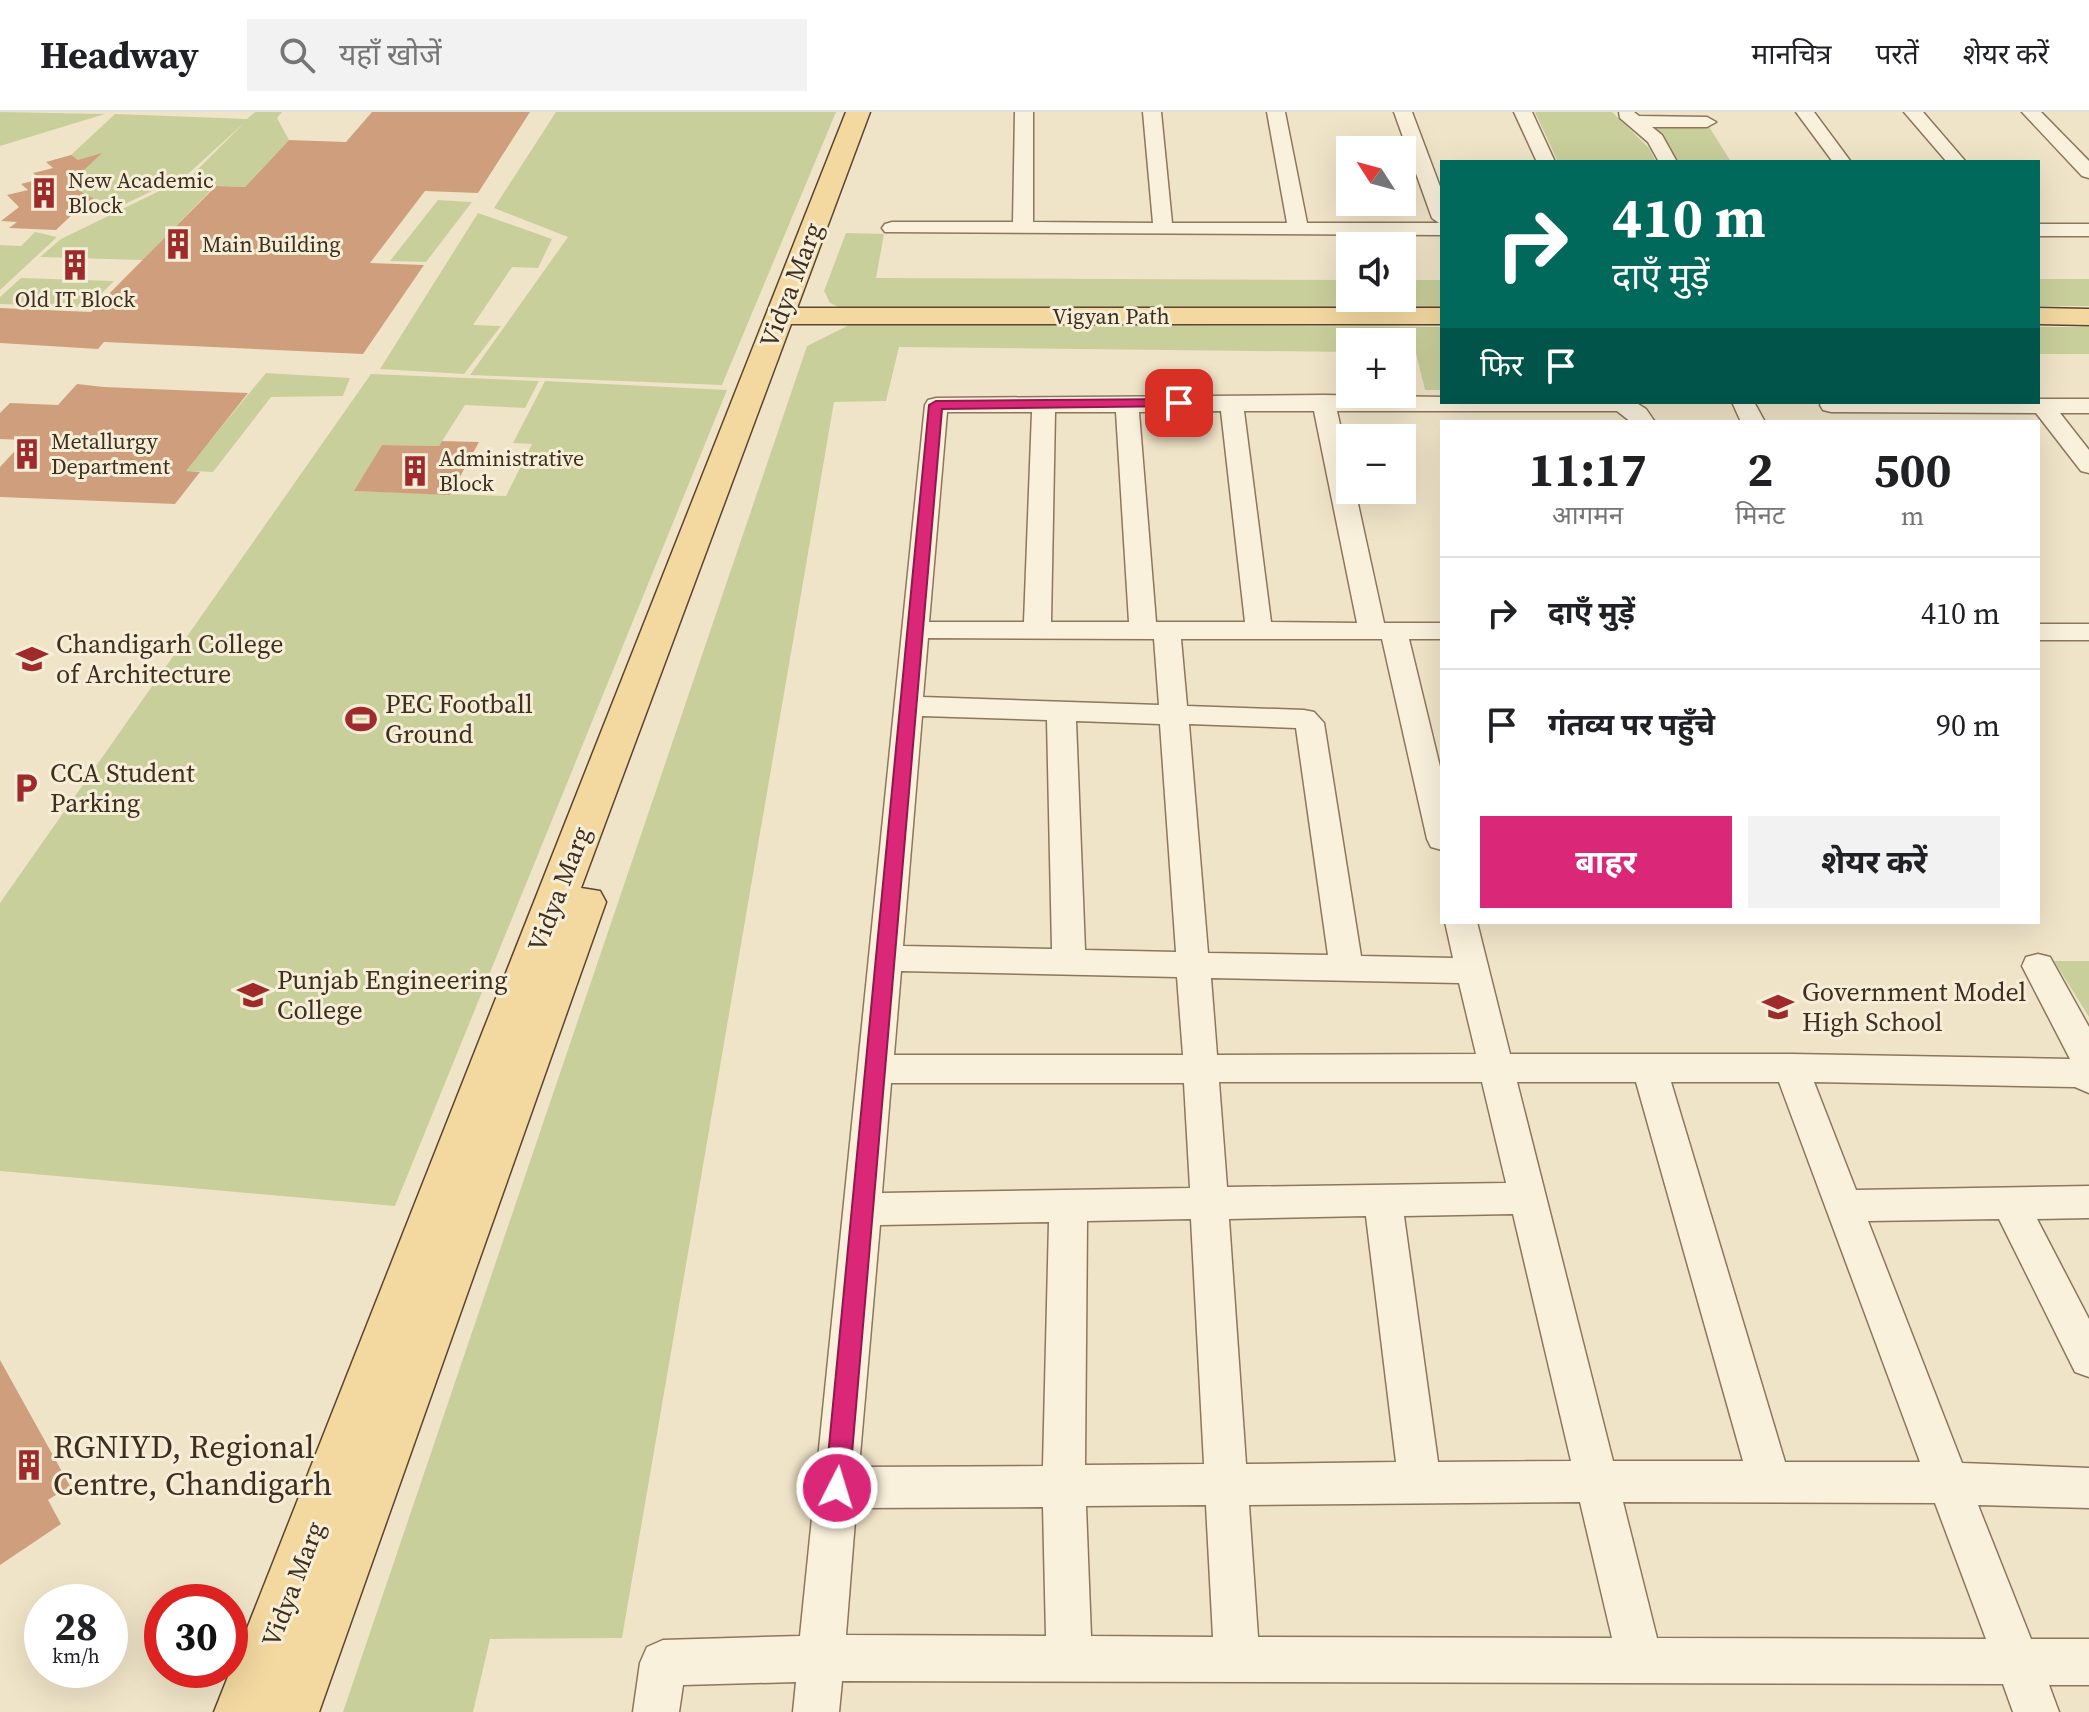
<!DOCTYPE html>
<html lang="hi">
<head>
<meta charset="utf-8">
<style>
  :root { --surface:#fff; --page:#f2f2f2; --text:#202124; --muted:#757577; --line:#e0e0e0; --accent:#db2777 }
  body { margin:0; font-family:"Source Serif 4","Noto Sans Devanagari",serif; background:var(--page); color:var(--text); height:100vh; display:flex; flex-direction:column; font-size:30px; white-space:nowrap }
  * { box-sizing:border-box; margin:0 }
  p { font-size:26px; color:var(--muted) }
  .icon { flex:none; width:44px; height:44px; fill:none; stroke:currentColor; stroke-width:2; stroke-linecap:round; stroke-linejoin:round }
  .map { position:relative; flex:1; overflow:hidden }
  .details { position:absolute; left:1440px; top:308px; width:600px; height:504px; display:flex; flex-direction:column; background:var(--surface); border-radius:0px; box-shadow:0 8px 32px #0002 }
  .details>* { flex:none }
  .hud { position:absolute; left:1440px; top:48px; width:600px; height:244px; border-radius:0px; box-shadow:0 8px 32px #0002; background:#00695c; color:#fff; overflow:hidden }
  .needle { width:52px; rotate:306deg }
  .tools { position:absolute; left:1336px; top:24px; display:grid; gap:16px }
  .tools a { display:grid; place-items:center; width:80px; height:80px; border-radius:0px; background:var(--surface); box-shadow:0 8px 32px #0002; font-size:40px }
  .speed { position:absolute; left:24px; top:1472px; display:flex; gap:16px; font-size:40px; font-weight:700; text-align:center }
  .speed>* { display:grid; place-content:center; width:104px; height:104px; border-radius:50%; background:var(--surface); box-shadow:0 8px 32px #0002; line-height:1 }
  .speed small { font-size:20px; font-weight:400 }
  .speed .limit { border:12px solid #d22; background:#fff; color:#111 }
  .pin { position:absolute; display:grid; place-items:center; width:68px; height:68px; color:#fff; margin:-34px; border-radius:16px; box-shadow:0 4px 12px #0006 }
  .me { position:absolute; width:88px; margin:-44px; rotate:5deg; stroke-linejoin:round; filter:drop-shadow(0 0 6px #0008) }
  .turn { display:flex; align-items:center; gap:28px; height:168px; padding:0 40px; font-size:36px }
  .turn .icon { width:104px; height:104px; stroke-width:2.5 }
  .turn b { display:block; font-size:56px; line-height:68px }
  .then { display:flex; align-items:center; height:76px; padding:0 40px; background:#0003; gap:16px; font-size:30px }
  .eta { display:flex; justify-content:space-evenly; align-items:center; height:136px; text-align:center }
  .eta b { font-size:48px; font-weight:700; line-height:56px }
  .action { display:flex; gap:16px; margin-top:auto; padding:16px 40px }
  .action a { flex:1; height:92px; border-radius:0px; background:var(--accent); color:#fff; font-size:32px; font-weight:700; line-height:92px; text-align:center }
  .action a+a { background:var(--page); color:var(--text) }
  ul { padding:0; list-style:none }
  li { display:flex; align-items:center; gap:24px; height:112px; padding:0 40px; border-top:2px solid var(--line) }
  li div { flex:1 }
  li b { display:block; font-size:30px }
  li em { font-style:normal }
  header { display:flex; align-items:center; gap:48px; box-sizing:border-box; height:112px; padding:0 40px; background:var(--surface); border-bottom:2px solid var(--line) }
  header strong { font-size:38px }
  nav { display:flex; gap:44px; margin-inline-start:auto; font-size:28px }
  .search { width:560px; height:72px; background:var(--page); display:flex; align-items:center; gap:20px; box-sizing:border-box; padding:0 28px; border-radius:0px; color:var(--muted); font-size:30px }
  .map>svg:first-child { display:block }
  .green { fill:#c9cf9b }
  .building { fill:#cf9f7d }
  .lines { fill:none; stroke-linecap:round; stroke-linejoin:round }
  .minor-casing { stroke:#8d765c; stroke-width:3 }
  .major-casing { stroke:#5b4430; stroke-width:3 }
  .minor { fill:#faf1dc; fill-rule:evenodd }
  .major { fill:#f3d9a0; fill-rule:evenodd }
  .route { fill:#db2777; stroke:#8e194d; stroke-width:2 }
  .labels { text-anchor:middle; stroke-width:6; stroke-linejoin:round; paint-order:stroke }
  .far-poi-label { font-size:22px; fill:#3d2e20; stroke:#f7eed8; text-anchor:start }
  .far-street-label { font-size:22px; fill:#3d2e20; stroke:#f7eed8 }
  .street-label { font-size:26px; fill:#3d2e20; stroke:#f7eed8 }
  .poi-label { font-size:26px; fill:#3d2e20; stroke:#f7eed8; text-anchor:start }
  .near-poi-label { font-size:32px; fill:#3d2e20; stroke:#f7eed8; text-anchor:start }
</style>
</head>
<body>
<header>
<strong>Headway</strong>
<div class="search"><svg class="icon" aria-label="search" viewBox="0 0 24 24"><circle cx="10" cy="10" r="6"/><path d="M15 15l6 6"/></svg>यहाँ खोजें</div>
<nav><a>मानचित्र</a><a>परतें</a><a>शेयर करें</a></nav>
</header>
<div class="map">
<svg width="2089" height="1600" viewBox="0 0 2089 1600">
  <rect width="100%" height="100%" fill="#f0e4c8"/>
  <g class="green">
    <polygon points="0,0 105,2 0,34"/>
    <path d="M255 0H282L277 6 289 28 245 75 215 74 143 148 40 145 61 127 192 63 245 10 188 62 106 101 118 90C97 89 81 82 60 80L71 43 115 2 247 7Z"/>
    <polygon points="556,0 836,0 722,273 470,263 568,125 494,96"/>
    <polygon points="1535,0 1612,0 1649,36 1656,50 1558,50"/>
    <polygon points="1644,12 1708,13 1731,50 1676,50 1671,36"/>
    <polygon points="438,88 472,90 426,150 390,149"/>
    <polygon points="478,101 552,127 538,156 512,155 473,213 501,214 464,262 380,257"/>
    <polygon points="35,120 57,125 0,178 0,133 21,134"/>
    <polygon points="846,121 884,122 876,166 1350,168 1350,186 1402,186 1402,168 1442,168 1442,195 841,196 830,191 824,179"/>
    <polygon points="21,166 114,169 88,195 0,192 0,185"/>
    <rect x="2038" y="167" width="51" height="27"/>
    <polygon points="853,211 1442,215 1442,278 1425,278 1416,241 1402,241 1402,230 1350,230 1350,240 899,235 886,289 834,290 622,1526 490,1527 473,1600 343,1600 807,234"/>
    <rect x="2038" y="215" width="51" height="27"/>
    <polygon points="266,261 350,266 343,284 271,285 213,360 88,355 209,330"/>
    <polygon points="371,262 539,269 525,296 465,293 439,334 382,333 355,379 506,384 532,332 513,331 545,269 727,278 395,1094 0,1059 0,791"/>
    <polygon points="2054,849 2089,849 2089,905"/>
  </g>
  <g class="building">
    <polygon points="372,0 530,0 478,81 425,79 370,151 424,153 363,242 104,230 98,237 0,231 0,196 91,200 216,74 245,75 289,28 346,30"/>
    <polygon points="102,41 68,73 121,101 75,100 56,118 9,116 17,110 1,109 19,95 7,83 28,78 21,72 40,67 33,61 53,56 46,50 71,43 78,48"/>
    <polygon points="77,272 104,275 248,281 186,359 200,360 175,392 0,385 0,355 25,328 0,327 0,301 10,291 58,293"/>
    <polygon points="442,329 479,330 450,383 354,379 382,333 439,334"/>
    <polygon points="0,1248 70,1374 48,1388 61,1412 0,1453"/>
  </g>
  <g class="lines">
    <defs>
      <g id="minor">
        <polygon points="1015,0 1033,0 1033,110 1153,111 1143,0 1161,0 1172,111 1287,111 1267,0 1285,0 1307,111 1439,111 1432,106 1394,0 1412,0 1442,80 1442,123 885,120 882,116 885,112 892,110 1013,110"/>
        <polygon points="1514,0 1532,0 1555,50 1537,50"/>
        <polygon points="1619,0 1634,0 1639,4 1707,5 1716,10 1707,15 1652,15 1662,23 1677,50 1659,50 1648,30 1620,6"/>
        <polygon points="1796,0 1814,0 1851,50 1833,50"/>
        <polygon points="1904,0 1923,0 1966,50 1947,50"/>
        <polygon points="2022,0 2041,0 2089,49 2089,66 2082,64"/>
        <rect x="2038" y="112" width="51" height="12"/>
        <path d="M1324 283 1442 285V290H1635L1646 297 1655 310H1631L1617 299H1337L1350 357V378H1355L1384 511H1442V527H1409L1442 663V738L1431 735 1427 727 1382 527H1181L1187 594 1304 598 1314 600 1324 611 1361 844 1453 846 1445 810H1477L1510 942H1791L2070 947 2022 854 2026 845 2038 842 2050 845 2089 915V981L2075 975 1814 970 1856 1078 2089 1074V1106L2037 1107 2089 1207V1265L2075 1260 1999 1107 1868 1109 1962 1351 2089 1356V1396L1978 1393 2031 1527H2089V1573H2049L2059 1600H2013L2003 1572 842 1569 839 1600H793L796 1570 683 1573 679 1600H633L640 1551 647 1535 663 1528 800 1524 925 293 928 288 936 286ZM1221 299 1245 510H1156L1139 300ZM1244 299H1314L1357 511 1271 510ZM947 300H1032L1024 510H929ZM1055 300H1116L1129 510H1051ZM928 526 1154 527 1159 593 923 585ZM922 604 1047 608 1052 837 903 834ZM1076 609 1160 612 1176 840 1085 838ZM1189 612 1296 616 1328 843 1208 841ZM901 859 1177 865 1183 943H894ZM1211 866 1459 871 1476 942 1217 943ZM1219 970H1482L1506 1071 1227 1075ZM1517 970H1636L1743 1349H1613ZM1671 970H1779L1920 1350H1785ZM891 971H1184L1190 1076 882 1081ZM1513 1102 1571 1349 1438 1350 1404 1104ZM1366 1104 1396 1350 1246 1352 1229 1107ZM1191 1107 1204 1352 1085 1353 1087 1109ZM1049 1110 1043 1354 859 1355 880 1113ZM1580 1390 1612 1526 1258 1525 1249 1393ZM1623 1390 1935 1391 1986 1527 1657 1526ZM1206 1393 1213 1525 1091 1524 1086 1394ZM1043 1395 1046 1524 846 1523 856 1396Z"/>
        <polygon points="2038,287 2089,287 2089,301 2060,301 2089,338 2089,361 2081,359 2036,301 1831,300 1823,298 1820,293 1822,290 2038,290"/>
        <polygon points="1732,290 1754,290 1765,310 1741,310"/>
        <rect x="2038" y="512" width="51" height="16"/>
      </g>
      <g id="major">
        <polygon points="846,0 870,0 797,196 1442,196 1442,212 791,212 581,776 600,779 606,790 319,1600 214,1600"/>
        <polygon points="2038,196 2089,197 2089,213 2038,212"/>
      </g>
    </defs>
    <use href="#minor" class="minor-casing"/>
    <use href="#major" class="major-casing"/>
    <use href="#minor" class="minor"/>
    <use href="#major" class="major"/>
  </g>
  <polygon class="route" points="1179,287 1186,291 1184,294 942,297 849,1376 845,1385 837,1388 828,1385 825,1376 929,293 936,289"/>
  <defs>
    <symbol id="building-bare" viewBox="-9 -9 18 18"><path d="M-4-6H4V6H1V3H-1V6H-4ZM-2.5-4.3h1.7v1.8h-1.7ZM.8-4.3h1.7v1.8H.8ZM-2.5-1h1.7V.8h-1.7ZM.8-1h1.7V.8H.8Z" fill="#9e2a2b" stroke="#f7eed8" stroke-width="2.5" paint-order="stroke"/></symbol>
    <symbol id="university-bare" viewBox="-9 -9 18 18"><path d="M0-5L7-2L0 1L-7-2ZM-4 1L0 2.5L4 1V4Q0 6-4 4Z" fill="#9e2a2b" stroke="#f7eed8" stroke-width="2.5" paint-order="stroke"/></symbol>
    <symbol id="stadium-bare" viewBox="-9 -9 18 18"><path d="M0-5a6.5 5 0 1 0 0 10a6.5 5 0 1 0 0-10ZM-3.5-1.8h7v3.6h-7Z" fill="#9e2a2b" stroke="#f7eed8" stroke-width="2.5" paint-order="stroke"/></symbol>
    <symbol id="parking-bare" viewBox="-9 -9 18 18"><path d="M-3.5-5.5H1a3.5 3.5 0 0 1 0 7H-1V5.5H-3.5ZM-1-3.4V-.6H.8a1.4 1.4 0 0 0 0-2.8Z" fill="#9e2a2b" stroke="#f7eed8" stroke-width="2.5" paint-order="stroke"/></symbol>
    <symbol id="school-bare" viewBox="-9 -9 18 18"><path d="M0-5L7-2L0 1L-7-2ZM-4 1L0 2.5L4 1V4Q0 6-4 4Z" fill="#9e2a2b" stroke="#f7eed8" stroke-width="2.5" paint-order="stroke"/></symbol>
  </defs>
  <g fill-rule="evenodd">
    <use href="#building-bare" x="22" y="59" width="44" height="44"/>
    <use href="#building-bare" x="156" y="110" width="44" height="44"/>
    <use href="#building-bare" x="53" y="131" width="44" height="44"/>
    <use href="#building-bare" x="5" y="320" width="44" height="44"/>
    <use href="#building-bare" x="393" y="337" width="44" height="44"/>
    <use href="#university-bare" x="10" y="525" width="44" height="44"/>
    <use href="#stadium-bare" x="339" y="585" width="44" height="44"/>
    <use href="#parking-bare" x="4" y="654" width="44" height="44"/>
    <use href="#university-bare" x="231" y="861" width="44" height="44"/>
    <use href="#school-bare" x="1756" y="873" width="44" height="44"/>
    <use href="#building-bare" x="7" y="1331" width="44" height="44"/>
  </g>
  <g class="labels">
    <g class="far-poi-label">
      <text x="68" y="76">New Academic<tspan x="68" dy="25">Block</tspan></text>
      <text x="202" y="140">Main Building</text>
      <text x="75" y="195" text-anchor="middle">Old IT Block</text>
      <text x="51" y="337">Metallurgy<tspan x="51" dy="25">Department</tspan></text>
      <text x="439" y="354">Administrative<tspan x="439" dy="25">Block</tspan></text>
    </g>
    <g class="far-street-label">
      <text x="1111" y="212">Vigyan Path</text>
    </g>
    <g class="street-label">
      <text transform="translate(791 173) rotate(-69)" y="9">Vidya Marg</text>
      <text transform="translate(559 777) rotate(-69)" y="9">Vidya Marg</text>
      <text transform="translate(293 1472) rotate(-69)" y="9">Vidya Marg</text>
    </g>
    <g class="poi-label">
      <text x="56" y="541">Chandigarh College<tspan x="56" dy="30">of Architecture</tspan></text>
      <text x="385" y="601">PEC Football<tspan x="385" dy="30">Ground</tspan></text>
      <text x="50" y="670">CCA Student<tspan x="50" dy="30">Parking</tspan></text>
      <text x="277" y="877">Punjab Engineering<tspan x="277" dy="30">College</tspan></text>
      <text x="1802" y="889">Government Model<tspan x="1802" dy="30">High School</tspan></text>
    </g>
    <g class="near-poi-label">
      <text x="53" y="1346">RGNIYD, Regional<tspan x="53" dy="37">Centre, Chandigarh</tspan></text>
    </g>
  </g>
</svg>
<div class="tools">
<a><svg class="needle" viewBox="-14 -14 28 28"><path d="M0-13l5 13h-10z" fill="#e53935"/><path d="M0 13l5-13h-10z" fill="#757577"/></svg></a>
<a><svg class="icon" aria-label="sound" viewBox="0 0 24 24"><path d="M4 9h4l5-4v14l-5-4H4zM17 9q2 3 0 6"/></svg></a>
<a>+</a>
<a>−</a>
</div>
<div class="speed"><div>28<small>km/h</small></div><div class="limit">30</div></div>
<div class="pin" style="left:1179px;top:291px;background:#d93025"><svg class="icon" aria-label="arrive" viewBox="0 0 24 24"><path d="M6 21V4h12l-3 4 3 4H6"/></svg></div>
<svg class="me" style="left:837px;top:1376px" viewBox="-20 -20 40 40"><circle r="17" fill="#db2777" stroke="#fff" stroke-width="3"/><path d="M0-11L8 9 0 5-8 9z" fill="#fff"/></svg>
<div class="hud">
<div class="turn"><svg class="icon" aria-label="right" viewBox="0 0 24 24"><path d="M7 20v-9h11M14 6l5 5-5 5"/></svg><div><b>410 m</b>दाएँ मुड़ें</div></div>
<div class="then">फिर<svg class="icon" aria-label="arrive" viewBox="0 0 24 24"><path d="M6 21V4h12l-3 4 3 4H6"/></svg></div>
</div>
<section class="details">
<div class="eta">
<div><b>11:17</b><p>आगमन</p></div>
<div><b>2</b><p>मिनट</p></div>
<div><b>500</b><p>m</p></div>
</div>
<ul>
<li><svg class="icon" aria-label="right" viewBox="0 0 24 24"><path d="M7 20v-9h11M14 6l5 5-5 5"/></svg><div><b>दाएँ मुड़ें</b></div><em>410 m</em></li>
<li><svg class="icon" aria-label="arrive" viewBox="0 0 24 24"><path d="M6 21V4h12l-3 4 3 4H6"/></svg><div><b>गंतव्य पर पहुँचे</b></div><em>90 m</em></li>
</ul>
<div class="action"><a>बाहर</a><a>शेयर करें</a></div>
</section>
</div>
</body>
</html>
